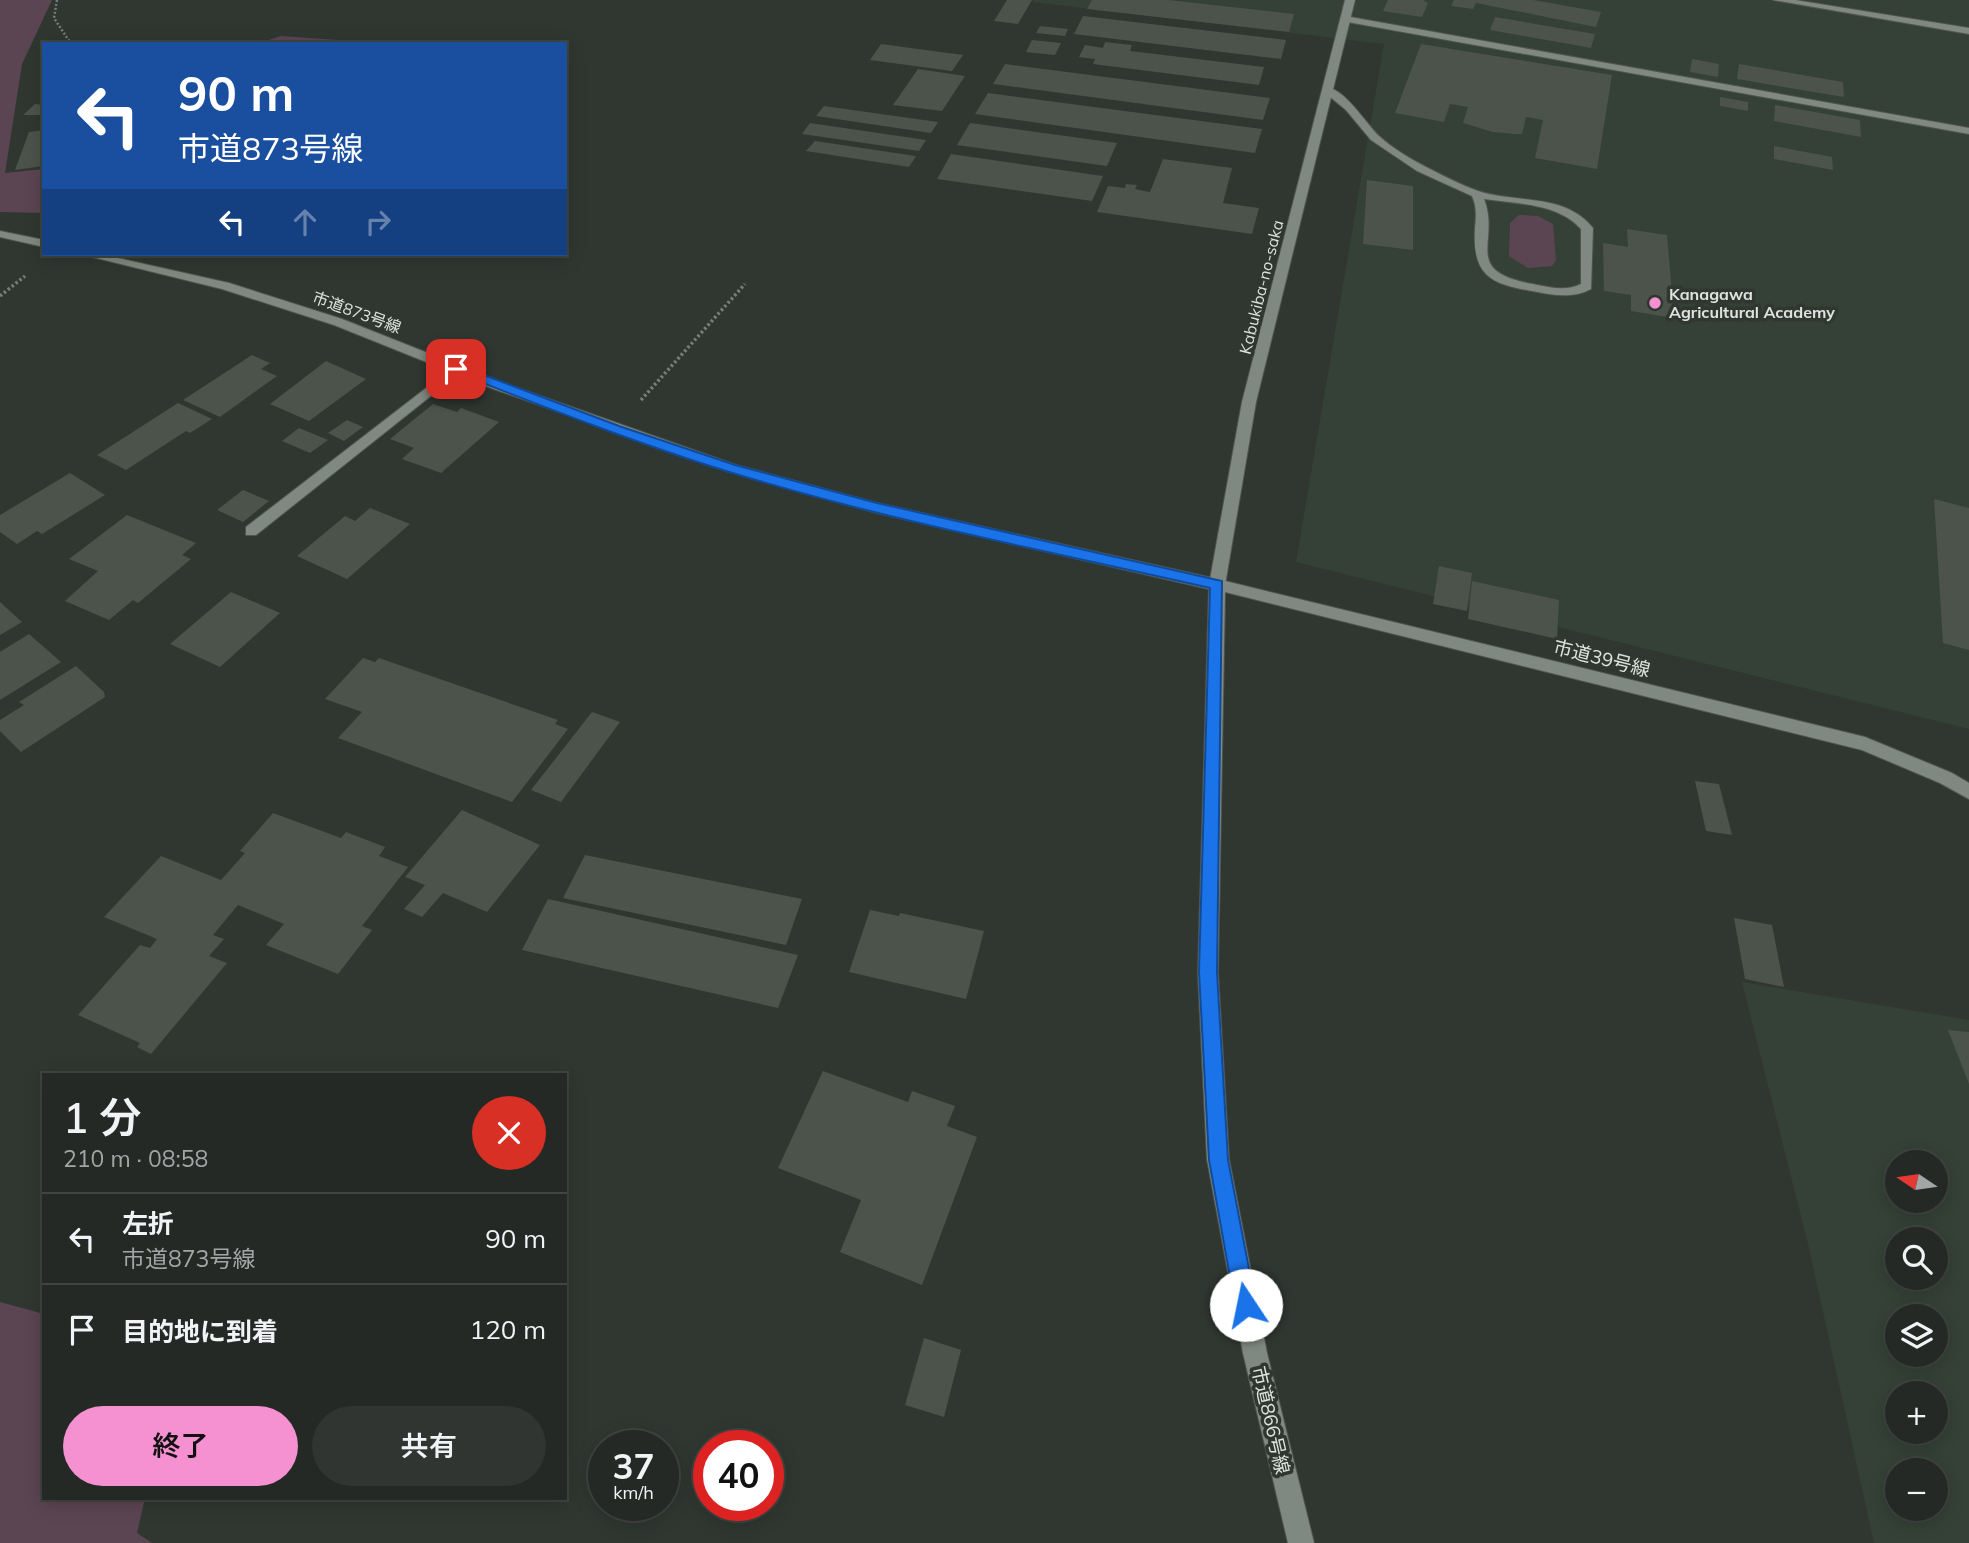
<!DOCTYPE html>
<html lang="ja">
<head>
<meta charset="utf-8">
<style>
  :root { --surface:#242925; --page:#303532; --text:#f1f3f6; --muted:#a3a6a7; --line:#414542; --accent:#f591d1 }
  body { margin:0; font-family:Mulish,"Noto Sans JP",sans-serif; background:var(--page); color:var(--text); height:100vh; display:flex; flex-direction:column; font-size:26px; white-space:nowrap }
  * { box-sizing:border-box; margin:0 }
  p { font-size:23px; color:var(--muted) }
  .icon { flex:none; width:38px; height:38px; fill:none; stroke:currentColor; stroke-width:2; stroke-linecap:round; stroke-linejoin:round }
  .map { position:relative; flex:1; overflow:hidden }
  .sheet { position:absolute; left:42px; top:1073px; width:525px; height:427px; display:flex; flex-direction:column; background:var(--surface); border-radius:0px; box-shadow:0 4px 18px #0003,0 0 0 2px var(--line) }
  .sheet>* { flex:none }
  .guide { position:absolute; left:42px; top:42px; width:525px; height:214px; border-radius:0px; box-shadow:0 4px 18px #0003,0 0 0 2px var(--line); background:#1a4fa0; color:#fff; overflow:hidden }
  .needle { width:46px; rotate:283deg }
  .fabs { position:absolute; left:1885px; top:1150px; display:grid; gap:14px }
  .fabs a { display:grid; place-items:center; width:63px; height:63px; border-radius:50%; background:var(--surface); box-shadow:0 4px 18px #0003,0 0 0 2px var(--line); font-size:35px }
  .speed { position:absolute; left:588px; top:1430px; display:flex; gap:14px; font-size:35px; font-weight:700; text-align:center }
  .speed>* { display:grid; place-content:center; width:91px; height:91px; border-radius:50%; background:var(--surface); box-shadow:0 4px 18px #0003,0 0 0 2px var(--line); line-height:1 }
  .speed small { font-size:18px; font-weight:400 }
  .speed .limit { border:10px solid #d22; background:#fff; color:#111 }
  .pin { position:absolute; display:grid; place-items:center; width:60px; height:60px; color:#fff; margin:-30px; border-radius:14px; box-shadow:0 4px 10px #0006 }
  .me { position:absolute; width:77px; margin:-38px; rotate:349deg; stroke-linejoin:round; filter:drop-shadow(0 0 5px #0008) }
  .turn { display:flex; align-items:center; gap:24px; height:147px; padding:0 21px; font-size:32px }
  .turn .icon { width:91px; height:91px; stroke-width:2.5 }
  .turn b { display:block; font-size:49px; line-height:60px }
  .lanes { display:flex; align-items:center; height:66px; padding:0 21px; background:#0003; justify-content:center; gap:35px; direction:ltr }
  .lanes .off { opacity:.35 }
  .round { display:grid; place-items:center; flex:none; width:74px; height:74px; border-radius:37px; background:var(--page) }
  .summary { display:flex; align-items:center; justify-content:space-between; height:119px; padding:0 21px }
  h1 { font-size:42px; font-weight:600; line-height:52px }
  .primary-button { display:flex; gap:14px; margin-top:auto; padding:14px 21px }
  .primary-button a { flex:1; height:80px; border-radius:42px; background:var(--accent); color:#111; font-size:28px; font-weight:600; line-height:80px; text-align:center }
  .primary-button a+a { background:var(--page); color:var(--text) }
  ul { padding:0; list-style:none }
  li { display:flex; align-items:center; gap:21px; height:91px; padding:0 21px; border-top:2px solid var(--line) }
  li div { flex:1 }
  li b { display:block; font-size:26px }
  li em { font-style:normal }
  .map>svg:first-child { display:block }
  .built { fill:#354136; fill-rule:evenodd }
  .green { fill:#5c4553 }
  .building { fill:#4b534b }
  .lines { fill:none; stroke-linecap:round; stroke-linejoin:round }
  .lane-casing { stroke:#4f564f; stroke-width:2 }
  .street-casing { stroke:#4f564f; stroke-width:2 }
  .secondary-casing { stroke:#4f564f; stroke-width:2 }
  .path-far1 { stroke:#777d78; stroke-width:2.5; stroke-dasharray:2 2; stroke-linecap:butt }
  .path { stroke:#777d78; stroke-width:3.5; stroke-dasharray:2.5 2.5; stroke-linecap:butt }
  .lane { fill:#808981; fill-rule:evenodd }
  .street { fill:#808981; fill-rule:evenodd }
  .secondary { fill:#808981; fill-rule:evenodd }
  .route { fill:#1a73e8; stroke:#114b97; stroke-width:2 }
  .poi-dot { fill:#f591d1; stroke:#303731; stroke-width:2.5 }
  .labels { text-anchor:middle; stroke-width:7; stroke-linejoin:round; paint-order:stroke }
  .far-street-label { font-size:16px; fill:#dee3de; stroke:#303731 }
  .far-poi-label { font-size:16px; font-weight:bold; fill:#dee3de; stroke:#303731; text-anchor:start }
  .street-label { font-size:19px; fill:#dee3de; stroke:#303731 }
</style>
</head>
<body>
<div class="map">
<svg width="1969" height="1543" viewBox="0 0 1969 1543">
  <rect width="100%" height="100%" fill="#303731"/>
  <g class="built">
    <polygon points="1034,0 1969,0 1969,729 1296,562 1384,44 1033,2"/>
    <path d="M1742 982 1969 1020V1543H1874L1809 1248ZM1897 1162H1936V1200H1897ZM1897 1239H1936V1278H1897ZM1897 1316H1936V1354H1897ZM1897 1393H1936V1432H1897ZM1897 1470H1936V1508H1897Z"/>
  </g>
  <g class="green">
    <polygon points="0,0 52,0 22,64 5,173 44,169 44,213 0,212"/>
    <polygon points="281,36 394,44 256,44"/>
    <polygon points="1519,215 1538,216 1553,224 1556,260 1552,266 1528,268 1509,256 1510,223"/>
    <polygon points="0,1302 44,1314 44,1498 145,1498 137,1533 152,1543 0,1543"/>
  </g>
  <g class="building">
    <polygon points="1007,0 1032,0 1018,24 994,21"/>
    <polygon points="1092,0 1168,0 1294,14 1289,32 1087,9"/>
    <polygon points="1388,0 1423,0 1428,3 1422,17 1383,11"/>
    <polygon points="1454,0 1533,0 1601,12 1596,27 1476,3 1473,9 1451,6"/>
    <polygon points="1083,16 1286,40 1281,59 1074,34"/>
    <polygon points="1495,17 1595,34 1591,48 1490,30"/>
    <polygon points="1040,26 1068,29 1065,36 1036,33"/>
    <polygon points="1032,40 1061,43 1055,55 1026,52"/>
    <polygon points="1105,42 1132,45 1130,51 1264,67 1259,85 1093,64 1095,59 1079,57 1085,45 1103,48"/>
    <polygon points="881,44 963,55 952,71 870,60"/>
    <polygon points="1421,44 1612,75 1597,169 1535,158 1543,120 1526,117 1522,134 1515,134 1493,132 1463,123 1468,107 1450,104 1444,122 1395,113"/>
    <polygon points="1692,59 1719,64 1718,77 1690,72"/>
    <polygon points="1005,64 1270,98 1263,120 993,84"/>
    <polygon points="1739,64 1843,82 1844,97 1737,79"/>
    <polygon points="918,69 965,76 942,111 893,105"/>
    <polygon points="988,93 1262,129 1255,153 975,114"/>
    <polygon points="1720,97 1748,102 1748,111 1720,106"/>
    <polygon points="35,104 44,105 44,115 23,115"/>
    <polygon points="1775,105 1860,120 1861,137 1774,121"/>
    <polygon points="824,106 938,122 931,133 816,116"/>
    <polygon points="810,123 926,140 919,151 802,134"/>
    <polygon points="970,123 1117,143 1107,166 957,145"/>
    <polygon points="44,130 44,166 15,170 29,132"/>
    <polygon points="815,141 916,156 909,167 806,151"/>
    <polygon points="1774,146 1832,157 1833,170 1774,159"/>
    <polygon points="951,154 1103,176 1092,201 937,179"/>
    <polygon points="1163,159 1232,168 1223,203 1259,208 1252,234 1097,212 1108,186 1125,188 1126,184 1137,185 1135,189 1150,192"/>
    <polygon points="1367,180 1413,186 1413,250 1363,244"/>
    <polygon points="1627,229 1667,235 1674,318 1631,311 1631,295 1604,291 1603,243 1628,247"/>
    <polygon points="252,355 270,363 261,369 277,376 220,417 183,400"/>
    <polygon points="326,361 366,379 309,421 270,404"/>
    <polygon points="178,403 212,419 190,433 186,431 126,470 97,455"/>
    <polygon points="433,404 457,412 461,408 499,422 441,473 402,459 414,448 390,439"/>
    <polygon points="347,420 363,427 344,441 328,433"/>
    <polygon points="299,428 328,440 310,453 282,441"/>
    <polygon points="70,473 105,495 42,534 37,531 17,544 0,532 0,515"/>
    <polygon points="243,490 269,501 243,522 217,510"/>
    <polygon points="1934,499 1969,508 1969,650 1943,643"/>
    <polygon points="370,508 410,524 347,579 297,556 345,516 355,521"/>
    <polygon points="127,515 196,543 182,555 191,559 138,603 133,600 109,620 65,601 98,571 69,559"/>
    <polygon points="1439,566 1472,573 1467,611 1433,604"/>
    <polygon points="1472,581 1559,600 1557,639 1468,619"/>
    <polygon points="231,592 280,613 220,667 170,644"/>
    <polygon points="0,602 22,622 0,635"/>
    <polygon points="29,634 61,662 0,700 0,652"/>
    <polygon points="363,658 375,662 379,658 558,720 555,724 568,729 512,802 338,738 362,712 325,699"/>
    <polygon points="76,666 104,692 105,697 21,752 0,731 0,720 24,705 19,702"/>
    <polygon points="592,712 620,722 561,802 531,790"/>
    <polygon points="1695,781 1719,784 1732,835 1706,831"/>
    <polygon points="462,810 540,845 487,912 443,893 422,917 404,909 425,885 405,877"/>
    <polygon points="273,813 341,838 346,832 385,847 379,856 408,867 362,926 372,930 338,974 266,945 284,924 238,905 213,935 224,939 209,956 227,963 151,1054 137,1047 140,1043 78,1015 140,945 150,948 157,939 104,917 161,856 221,880 245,853 240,851"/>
    <polygon points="585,855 802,899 786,945 563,898"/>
    <polygon points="548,899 798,955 778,1008 522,950"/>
    <polygon points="870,910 899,916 900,913 984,931 966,999 849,972"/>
    <polygon points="1734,918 1772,925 1784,987 1745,979"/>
    <polygon points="1948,1030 1969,1032 1969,1084"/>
    <polygon points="823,1071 908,1102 912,1091 955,1106 947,1126 977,1137 922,1285 840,1252 861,1200 778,1168"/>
    <polygon points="924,1338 961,1350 944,1417 905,1405"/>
  </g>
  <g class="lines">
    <defs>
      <g id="lane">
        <polygon points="1773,0 1795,0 1969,28 1969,34"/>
        <polygon points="1345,16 1969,128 1969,134 1342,21 1342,17"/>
        <path d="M1323 87C1343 85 1365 123 1379 136 1392 148 1412 160 1428 168 1444 176 1461 185 1478 191 1517 204 1564 192 1593 228L1591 289C1573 299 1552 295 1532 291 1490 284 1472 275 1475 228 1476 217 1477 207 1472 196L1417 171 1371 140 1346 110 1323 91ZM1484 199C1517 204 1558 203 1581 229V284C1566 292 1548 287 1533 284 1460 271 1501 242 1484 199Z"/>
        <polygon points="456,365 461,366 461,372 256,535 246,535 246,527"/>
      </g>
      <polygon id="street" points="1345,0 1355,0 1256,402 1225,585 1217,591 1209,585 1242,402"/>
      <g id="secondary">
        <polygon points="0,231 44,240 44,247 0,237"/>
        <polygon points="80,254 100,254 229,283 342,319 501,382 736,465 877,503 1217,579 1865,737 1952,773 1969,783 1969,799 1940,783 1862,750 1225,592 1218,973 1229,1159 1267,1353 1314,1543 1288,1543 1243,1353 1207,1159 1198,973 1209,589 877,513 726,471 491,388 334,325 222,289"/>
      </g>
    </defs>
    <use href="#lane" class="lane-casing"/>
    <use href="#street" class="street-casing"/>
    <use href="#secondary" class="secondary-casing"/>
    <polyline class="path-far1" points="57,0 54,18 71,44"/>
    <g class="path">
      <polyline points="0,296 25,276"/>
      <polyline points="641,400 745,284"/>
    </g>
    <use href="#lane" class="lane"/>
    <use href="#street" class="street"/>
    <use href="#secondary" class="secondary"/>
  </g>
  <path class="route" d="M452 366H460L619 426 735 465 877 503 1222 581 1217 972 1228 1160 1256 1305 1253 1312 1246 1315 1238 1312 1235 1305 1209 1160 1199 972 1210 588C1048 551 884 520 726 471 633 442 542 406 452 371Z"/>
  <circle class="poi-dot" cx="1655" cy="303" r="7"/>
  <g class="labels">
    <g class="far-street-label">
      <text transform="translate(1261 287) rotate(-76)" y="6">Kabukiba-no-saka</text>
      <text transform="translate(357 312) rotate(20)" y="6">市道873号線</text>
    </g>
    <g class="far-poi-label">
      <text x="1669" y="300">Kanagawa<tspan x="1669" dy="18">Agricultural Academy</tspan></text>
    </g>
    <g class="street-label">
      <text transform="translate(1602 658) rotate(14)" y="7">市道39号線</text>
      <text transform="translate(1271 1420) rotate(77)" y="7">市道866号線</text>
    </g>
  </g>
</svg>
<div class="fabs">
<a><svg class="needle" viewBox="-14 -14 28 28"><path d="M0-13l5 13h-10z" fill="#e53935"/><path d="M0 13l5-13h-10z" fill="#a3a6a7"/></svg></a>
<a><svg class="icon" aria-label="search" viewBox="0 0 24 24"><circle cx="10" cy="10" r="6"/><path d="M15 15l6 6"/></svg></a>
<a><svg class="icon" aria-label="layers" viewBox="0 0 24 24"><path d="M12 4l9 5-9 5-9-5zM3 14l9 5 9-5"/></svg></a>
<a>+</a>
<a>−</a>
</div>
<div class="speed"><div>37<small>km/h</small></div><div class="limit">40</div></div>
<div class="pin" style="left:456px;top:369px;background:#d93025"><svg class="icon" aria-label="arrive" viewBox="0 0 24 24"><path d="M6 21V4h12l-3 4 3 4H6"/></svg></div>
<svg class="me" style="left:1246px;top:1305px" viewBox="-20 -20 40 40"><circle r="19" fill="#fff"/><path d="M0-13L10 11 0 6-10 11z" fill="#1a73e8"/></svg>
<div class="guide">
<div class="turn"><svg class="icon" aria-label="left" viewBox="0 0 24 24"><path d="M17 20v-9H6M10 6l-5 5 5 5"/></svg><div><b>90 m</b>市道873号線</div></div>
<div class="lanes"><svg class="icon" aria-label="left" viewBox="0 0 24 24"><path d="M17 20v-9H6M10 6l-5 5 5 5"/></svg><svg class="icon off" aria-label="ahead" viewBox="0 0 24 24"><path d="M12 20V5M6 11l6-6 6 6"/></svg><svg class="icon off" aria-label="right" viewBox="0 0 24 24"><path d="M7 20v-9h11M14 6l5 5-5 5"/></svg></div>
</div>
<section class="sheet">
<div class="summary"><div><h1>1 分</h1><p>210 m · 08:58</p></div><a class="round" style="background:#d93025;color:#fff"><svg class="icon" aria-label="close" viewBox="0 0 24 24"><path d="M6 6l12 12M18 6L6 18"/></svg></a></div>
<ul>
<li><svg class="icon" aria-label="left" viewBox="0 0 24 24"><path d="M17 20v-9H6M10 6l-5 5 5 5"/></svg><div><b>左折</b><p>市道873号線</p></div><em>90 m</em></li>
<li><svg class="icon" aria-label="arrive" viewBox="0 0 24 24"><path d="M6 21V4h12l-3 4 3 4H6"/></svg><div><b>目的地に到着</b></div><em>120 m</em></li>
</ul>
<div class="primary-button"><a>終了</a><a>共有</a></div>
</section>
</div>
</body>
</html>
